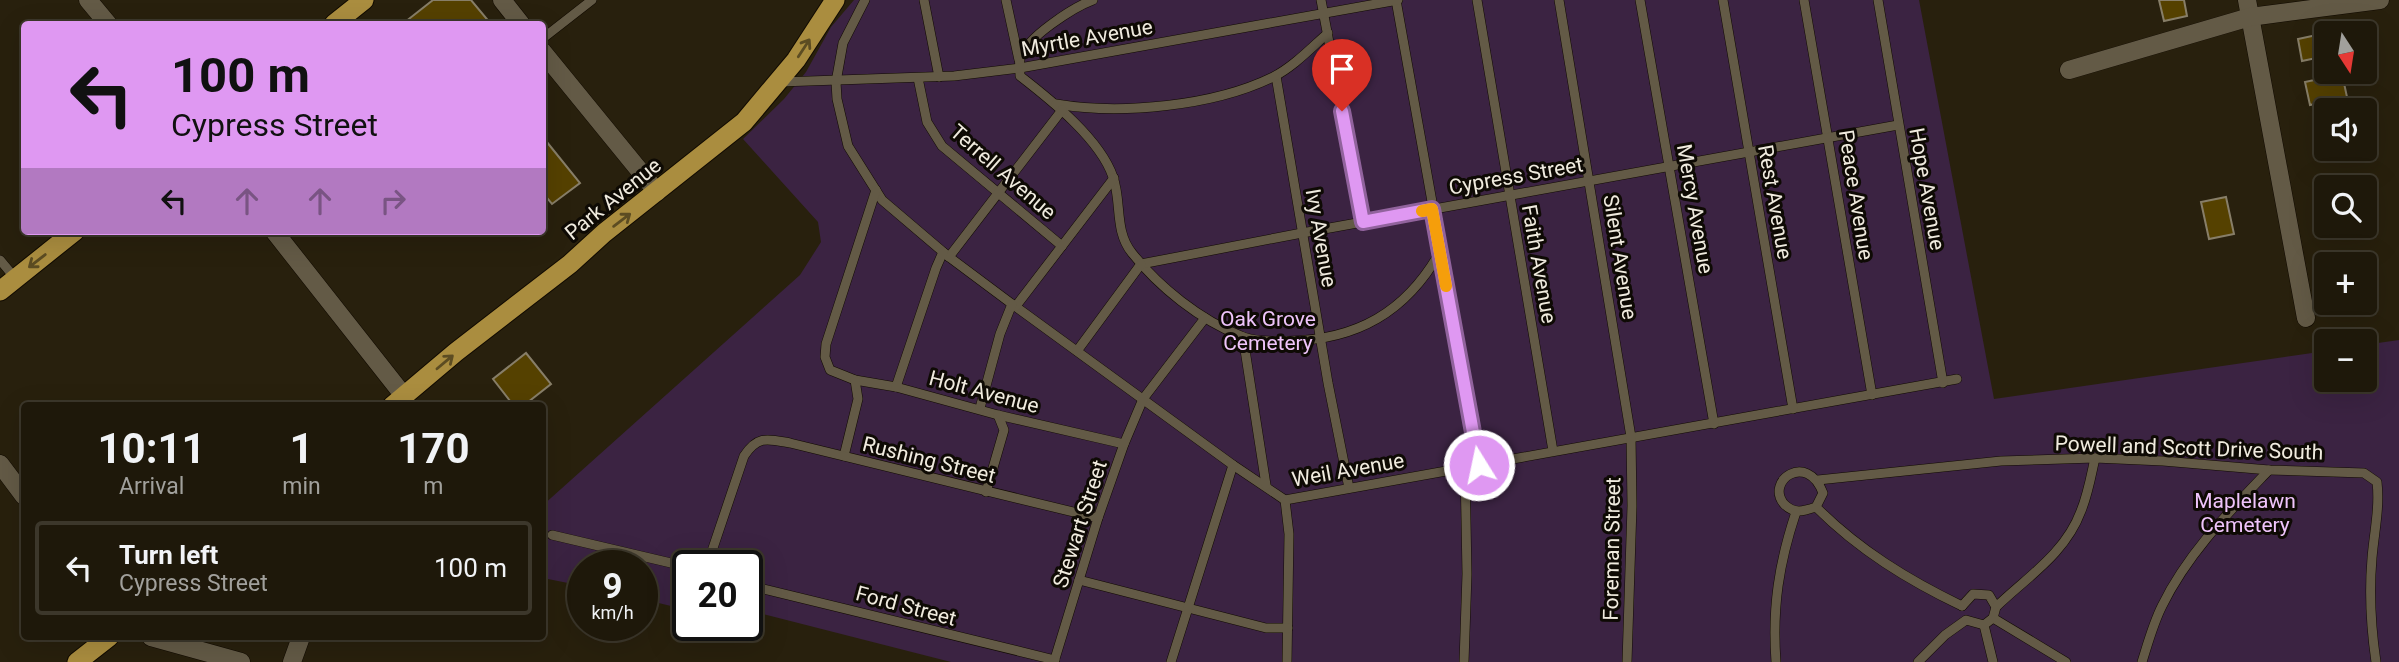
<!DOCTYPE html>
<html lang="en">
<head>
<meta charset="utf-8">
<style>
  :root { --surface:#1e180a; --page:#262113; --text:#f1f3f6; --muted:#a1a09c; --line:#3c372b }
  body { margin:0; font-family:Roboto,sans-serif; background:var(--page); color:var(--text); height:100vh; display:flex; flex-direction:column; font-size:26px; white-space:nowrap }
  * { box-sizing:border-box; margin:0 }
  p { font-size:23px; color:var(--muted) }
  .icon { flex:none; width:38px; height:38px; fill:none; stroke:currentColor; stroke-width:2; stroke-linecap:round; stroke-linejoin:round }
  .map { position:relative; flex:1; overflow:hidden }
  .sheet { position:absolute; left:21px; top:402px; width:525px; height:238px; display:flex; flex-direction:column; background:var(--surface); border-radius:7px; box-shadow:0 7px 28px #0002,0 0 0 2px var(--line) }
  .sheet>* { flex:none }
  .hud { position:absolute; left:21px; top:21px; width:525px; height:214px; border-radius:7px; box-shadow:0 7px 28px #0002,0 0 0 2px var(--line); background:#df98f2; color:#111; overflow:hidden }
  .needle { width:46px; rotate:168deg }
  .controls { position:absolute; left:2314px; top:21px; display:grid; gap:14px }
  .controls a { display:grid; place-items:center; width:63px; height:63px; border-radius:7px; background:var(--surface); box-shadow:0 7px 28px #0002,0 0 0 2px var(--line); font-size:35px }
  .speed { position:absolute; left:567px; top:550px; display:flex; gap:14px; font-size:35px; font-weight:700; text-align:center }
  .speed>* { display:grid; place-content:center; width:91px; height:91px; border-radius:50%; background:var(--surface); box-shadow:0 7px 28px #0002,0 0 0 2px var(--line); line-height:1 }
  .speed small { font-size:18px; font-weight:400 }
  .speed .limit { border:4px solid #111; border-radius:10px; background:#fff; color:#111 }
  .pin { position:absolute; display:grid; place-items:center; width:60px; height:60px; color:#fff; margin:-72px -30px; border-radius:50% 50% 50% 0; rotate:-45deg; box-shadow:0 0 7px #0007 }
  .pin .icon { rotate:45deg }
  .me { position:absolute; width:77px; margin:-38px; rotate:350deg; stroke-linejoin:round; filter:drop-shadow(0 0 5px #0008) }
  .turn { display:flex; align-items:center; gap:24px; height:147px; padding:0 35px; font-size:32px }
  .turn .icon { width:91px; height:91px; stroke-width:2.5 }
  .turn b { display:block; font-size:49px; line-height:60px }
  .lanes { display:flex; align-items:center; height:66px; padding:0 35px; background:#0003; justify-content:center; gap:35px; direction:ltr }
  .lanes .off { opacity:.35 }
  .eta { display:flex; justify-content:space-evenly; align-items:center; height:119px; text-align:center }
  .eta b { font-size:42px; font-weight:700; line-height:49px }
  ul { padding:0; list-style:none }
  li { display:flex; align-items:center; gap:21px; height:94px; margin:0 14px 10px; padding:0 21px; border:4px solid var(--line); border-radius:7px }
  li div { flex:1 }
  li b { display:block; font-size:26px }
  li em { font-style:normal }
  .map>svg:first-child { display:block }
  .green { fill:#3b2342 }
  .building { fill:#554100; stroke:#877e68; stroke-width:2 }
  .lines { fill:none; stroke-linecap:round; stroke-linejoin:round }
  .service-casing { stroke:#110a00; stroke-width:10 }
  .minor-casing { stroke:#110a00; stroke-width:19 }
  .primary-casing { stroke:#110a00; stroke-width:21 }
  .service { stroke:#635a46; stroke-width:9 }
  .minor { stroke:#635a46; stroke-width:18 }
  .primary { stroke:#aa8d3f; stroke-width:19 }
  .oneway { stroke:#5c4c22 }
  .route-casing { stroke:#91639d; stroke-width:18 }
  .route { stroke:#df98f2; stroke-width:12 }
  .slow { stroke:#f59e0b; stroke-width:12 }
  .labels { text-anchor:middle; stroke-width:6; stroke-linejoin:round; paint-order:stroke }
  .street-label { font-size:21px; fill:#f0ebdf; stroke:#0e0a04 }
  .park-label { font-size:21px; fill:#efc4fb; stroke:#0e0a04 }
</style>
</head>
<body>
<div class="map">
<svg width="2399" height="662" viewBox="0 0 2399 662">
  <rect width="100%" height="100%" fill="#28200d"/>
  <polygon class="green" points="854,0 1919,0 1994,399 2326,351 2326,380 2364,380 2364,345 2399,340 2399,662 951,662 747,610 747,565 688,565 688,594 677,592 671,606 642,599 642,565 583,565 583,586 543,578 542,506 800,275 821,242 818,222 743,139 784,99 806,72 831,27"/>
  <g class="building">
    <polygon points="433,0 471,0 491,24 406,24 405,22"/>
    <polygon points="2159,0 2184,0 2187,16 2164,21"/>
    <polygon points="2326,33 2326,56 2302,61 2298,39"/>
    <polygon points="2342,74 2347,97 2310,105 2305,82"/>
    <polygon points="542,136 580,183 552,204 542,192"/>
    <polygon points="2226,197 2234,234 2209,239 2201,202"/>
    <polygon points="526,353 551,384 523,406 514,406 493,379"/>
  </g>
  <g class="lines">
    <defs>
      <g id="service">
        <polyline points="865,0 843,43 836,82 837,99 848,146 882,200 949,257 1012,304 1233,465 1285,500 1957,379"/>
        <polyline points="924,0 939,77"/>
        <polyline points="1006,0 1019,60"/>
        <path d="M1093 0C1074 7 1025 38 1020 59 1019 64 1020 71 1020 76 1051 100 1100 139 1113 177 1122 202 1114 231 1132 253 1159 287 1200 320 1241 336 1255 342 1273 341 1288 341 1357 340 1406 312 1440 252"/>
        <polyline points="1321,0 1363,222"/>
        <polyline points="1396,0 1479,465"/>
        <polyline points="1477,0 1553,451"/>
        <polyline points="1559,0 1631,437 1632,506 1627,662"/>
        <polyline points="1640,0 1714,424"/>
        <polyline points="1723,0 1793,409"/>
        <polyline points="1804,0 1872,395"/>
        <polyline points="1878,0 1943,383"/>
        <polyline points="542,39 592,0"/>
        <polyline points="1276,76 1328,383 1349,488"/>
        <polyline points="918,78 927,122 942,146 1062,246"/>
        <polyline points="780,82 954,76 1020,68 1398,0"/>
        <path d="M1056 104C1121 115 1214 106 1273 77 1293 67 1311 48 1328 33"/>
        <polyline points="876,190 826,344 825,357 830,370 855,380 896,387 998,415 1124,444"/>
        <polyline points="949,257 1062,110"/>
        <polyline points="0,260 15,278"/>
        <polyline points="1141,264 1302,233 1898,125"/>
        <polyline points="1016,306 1114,178"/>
        <polyline points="1243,337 1266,485"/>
        <polyline points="1077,351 1141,264"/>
        <polyline points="896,387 936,268 943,252"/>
        <polyline points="980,408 1000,334 1012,304"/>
        <polyline points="844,456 858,399 855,380"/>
        <path d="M1818 480 2001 461 2095 458 2163 461 2269 470 2364 473 2377 482C2380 508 2374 533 2372 558 2369 593 2371 628 2376 662"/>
        <polyline points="986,492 1004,430 998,415"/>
        <polyline points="1285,500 1289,534 1287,662"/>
        <path d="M1816 507 1823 493C1807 451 1765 481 1784 504 1788 508 1794 511 1799 511 1804 511 1810 509 1816 507 1859 550 1908 580 1962 606"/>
        <polyline points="552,535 688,567"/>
        <path d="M711 565 712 551 744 456C758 435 768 439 790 443L1098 518"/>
        <polyline points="1079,580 1266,628 1288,628"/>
        <polyline points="747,585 1055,660"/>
        <polyline points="1962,606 1973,594 1989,595 1996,607"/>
        <polyline points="1993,618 2066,662"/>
        <polyline points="1984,625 1993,662"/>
        <polyline points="1054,662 1098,518 1124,444 1143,399 1205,318"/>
        <polyline points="1171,662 1233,465"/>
        <polyline points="1464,662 1467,574 1465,467"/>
        <path d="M1776 662C1772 607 1779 563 1796 512"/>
        <path d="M1918 662 1945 635 1966 620 1984 625 1993 618 1996 607C2027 577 2065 554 2081 511 2088 494 2091 476 2095 458"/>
        <path d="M2142 662C2148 643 2153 624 2162 606 2188 553 2229 512 2269 470"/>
      </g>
      <g id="minor">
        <polyline points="88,0 108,24"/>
        <polyline points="502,0 521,24"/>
        <polyline points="2247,0 2306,318"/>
        <polyline points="542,51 657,192"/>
        <polyline points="2069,70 2250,17 2380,0"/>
        <polyline points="274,231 404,396"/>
        <polyline points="0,464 24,496"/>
        <polyline points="151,637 241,662"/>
        <polyline points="292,662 301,637"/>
      </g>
      <g id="primary">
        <polyline points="334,24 364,0"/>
        <polyline points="0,291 75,231"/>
        <polyline points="392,406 456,352 570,264 604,233 744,122 796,60 835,0"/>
        <polyline points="77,662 109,637"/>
      </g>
    </defs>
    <use href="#service" class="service-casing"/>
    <use href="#minor" class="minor-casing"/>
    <use href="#primary" class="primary-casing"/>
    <use href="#service" class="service"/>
    <use href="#minor" class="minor"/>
    <use href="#primary" class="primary"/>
  </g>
  <defs><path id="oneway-shaft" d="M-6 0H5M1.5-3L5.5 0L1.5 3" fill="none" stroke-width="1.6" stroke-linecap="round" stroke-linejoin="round" transform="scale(1.75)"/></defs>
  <g class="oneway">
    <use href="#oneway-shaft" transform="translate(804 48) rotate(-57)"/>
    <use href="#oneway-shaft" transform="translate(622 220) rotate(-37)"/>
    <use href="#oneway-shaft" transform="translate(37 261) rotate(142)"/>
    <use href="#oneway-shaft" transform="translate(445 362) rotate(-40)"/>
  </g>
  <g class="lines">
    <defs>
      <polyline id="route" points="1342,111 1363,222 1432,209 1479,465"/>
    </defs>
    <use href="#route" class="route-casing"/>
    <use href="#route" class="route"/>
    <polyline class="slow" points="1422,211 1432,209 1446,286"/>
  </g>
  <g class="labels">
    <g class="street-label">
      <text transform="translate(1087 38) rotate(-10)" y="7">Myrtle Avenue</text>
      <text transform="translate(1003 172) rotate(41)" y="7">Terrell Avenue</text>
      <text transform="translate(1516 176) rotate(-10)" y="7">Cypress Street</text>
      <text transform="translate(1927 189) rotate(80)" y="7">Hope Avenue</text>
      <text transform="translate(1856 195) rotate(81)" y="7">Peace Avenue</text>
      <text transform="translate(613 199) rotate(-39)" y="7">Park Avenue</text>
      <text transform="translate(1775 202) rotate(80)" y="7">Rest Avenue</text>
      <text transform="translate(1695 209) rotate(80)" y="7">Mercy Avenue</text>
      <text transform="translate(1321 238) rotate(80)" y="7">Ivy Avenue</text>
      <text transform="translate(1620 257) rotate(81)" y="7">Silent Avenue</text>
      <text transform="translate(1539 264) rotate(80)" y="7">Faith Avenue</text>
      <text transform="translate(984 392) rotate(15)" y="7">Holt Avenue</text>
      <text transform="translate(2189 448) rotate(2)" y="7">Powell and Scott Drive South</text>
      <text transform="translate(929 460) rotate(14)" y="7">Rushing Street</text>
      <text transform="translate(1348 470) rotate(-10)" y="7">Weil Avenue</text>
      <text transform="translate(1080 524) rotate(-72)" y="7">Stewart Street</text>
      <text transform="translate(1612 549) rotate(-89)" y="7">Foreman Street</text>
      <text transform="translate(906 606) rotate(15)" y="7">Ford Street</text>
    </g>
    <g class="park-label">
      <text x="1268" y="326">Oak Grove<tspan x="1268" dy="24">Cemetery</tspan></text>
      <text x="2245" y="508">Maplelawn<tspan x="2245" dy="24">Cemetery</tspan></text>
    </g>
  </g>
</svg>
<div class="controls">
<a><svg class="needle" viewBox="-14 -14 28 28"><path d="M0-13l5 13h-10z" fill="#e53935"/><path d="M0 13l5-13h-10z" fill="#a1a09c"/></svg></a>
<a><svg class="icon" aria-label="sound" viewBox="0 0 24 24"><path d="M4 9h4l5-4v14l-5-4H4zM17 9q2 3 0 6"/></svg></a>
<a><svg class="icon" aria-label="search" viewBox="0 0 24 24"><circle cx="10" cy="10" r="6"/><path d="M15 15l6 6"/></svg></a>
<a>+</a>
<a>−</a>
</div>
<div class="speed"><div>9<small>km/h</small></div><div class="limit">20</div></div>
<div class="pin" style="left:1342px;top:111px;background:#d93025"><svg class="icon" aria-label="arrive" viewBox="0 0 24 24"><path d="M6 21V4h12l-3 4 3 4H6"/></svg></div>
<svg class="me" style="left:1479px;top:465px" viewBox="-20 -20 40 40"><circle r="17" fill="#df98f2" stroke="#fff" stroke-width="3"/><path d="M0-11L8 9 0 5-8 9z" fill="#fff"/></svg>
<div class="hud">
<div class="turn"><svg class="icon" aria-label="left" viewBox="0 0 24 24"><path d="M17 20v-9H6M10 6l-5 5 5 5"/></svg><div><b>100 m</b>Cypress Street</div></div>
<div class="lanes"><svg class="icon" aria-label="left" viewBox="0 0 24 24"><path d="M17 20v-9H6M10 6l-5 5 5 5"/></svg><svg class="icon off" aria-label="ahead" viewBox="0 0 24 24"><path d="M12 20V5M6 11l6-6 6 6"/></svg><svg class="icon off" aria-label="ahead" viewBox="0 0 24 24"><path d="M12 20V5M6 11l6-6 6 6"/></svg><svg class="icon off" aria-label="right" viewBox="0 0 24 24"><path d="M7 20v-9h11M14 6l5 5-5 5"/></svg></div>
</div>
<section class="sheet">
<div class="eta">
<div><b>10:11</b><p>Arrival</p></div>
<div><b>1</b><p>min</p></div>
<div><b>170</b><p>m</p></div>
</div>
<ul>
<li><svg class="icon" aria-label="left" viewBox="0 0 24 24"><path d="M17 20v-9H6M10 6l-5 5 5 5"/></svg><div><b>Turn left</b><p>Cypress Street</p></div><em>100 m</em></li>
</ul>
</section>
</div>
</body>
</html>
